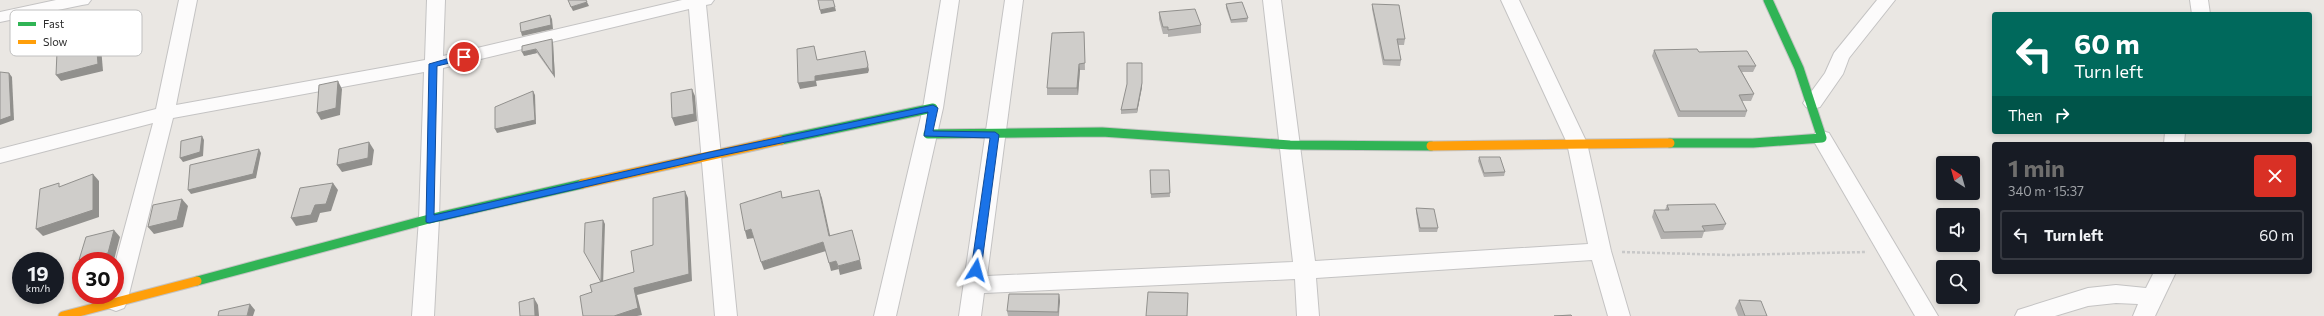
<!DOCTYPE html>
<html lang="en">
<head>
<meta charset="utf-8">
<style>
  :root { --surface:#171b24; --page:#20242c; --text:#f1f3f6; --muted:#9ea1a6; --line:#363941; --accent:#6f6e6d }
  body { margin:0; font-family:Commissioner,sans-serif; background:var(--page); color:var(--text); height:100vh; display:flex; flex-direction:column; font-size:15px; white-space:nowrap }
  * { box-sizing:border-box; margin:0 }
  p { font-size:13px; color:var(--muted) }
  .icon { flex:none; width:22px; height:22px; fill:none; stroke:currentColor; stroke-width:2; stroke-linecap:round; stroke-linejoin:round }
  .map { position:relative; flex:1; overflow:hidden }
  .drawer { position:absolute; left:1992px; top:142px; width:320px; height:132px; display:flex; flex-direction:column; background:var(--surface); border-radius:4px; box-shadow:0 2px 6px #0003 }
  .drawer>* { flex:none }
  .hud { position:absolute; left:1992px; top:12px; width:320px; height:122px; border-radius:4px; box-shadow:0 2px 6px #0003; background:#00695c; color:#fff; overflow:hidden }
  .needle { width:26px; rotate:323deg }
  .tools { position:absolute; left:1936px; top:156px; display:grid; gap:8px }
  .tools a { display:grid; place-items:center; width:44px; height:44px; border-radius:4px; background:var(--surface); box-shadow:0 2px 6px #0003; font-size:20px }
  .speed { position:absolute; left:12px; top:252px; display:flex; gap:8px; font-size:20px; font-weight:700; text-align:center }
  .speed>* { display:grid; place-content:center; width:52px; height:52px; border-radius:50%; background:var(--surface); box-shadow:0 2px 6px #0003; line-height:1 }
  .speed small { font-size:10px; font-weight:400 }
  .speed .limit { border:6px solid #d22; background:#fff; color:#111 }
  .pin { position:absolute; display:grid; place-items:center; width:34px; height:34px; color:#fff; margin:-17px; border:2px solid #fff; border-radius:50%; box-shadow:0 1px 4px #0007 }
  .me { position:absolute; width:44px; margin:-22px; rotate:8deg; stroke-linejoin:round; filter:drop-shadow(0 0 3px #0008) }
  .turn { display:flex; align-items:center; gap:14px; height:84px; padding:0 16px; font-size:18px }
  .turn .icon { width:52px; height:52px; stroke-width:2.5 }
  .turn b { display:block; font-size:28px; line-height:34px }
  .then { display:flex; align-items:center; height:38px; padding:0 16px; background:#0003; gap:8px; font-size:15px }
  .round { display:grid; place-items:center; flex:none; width:42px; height:42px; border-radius:4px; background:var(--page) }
  .summary { display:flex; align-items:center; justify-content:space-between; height:68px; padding:0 16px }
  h1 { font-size:24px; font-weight:700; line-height:30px; color:var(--accent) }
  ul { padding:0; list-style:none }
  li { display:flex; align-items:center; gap:12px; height:50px; margin:0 8px 6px; padding:0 8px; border:2px solid var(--line); border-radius:4px }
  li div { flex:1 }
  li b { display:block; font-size:15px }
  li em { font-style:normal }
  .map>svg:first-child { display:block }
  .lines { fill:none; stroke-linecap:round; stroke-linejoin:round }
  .street-casing { stroke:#c4c3c3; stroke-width:2 }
  .fast-casing { stroke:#c4c3c3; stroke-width:11 }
  .slow-casing { stroke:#c4c3c3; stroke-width:11 }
  .path { stroke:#c8c8c8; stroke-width:2.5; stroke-dasharray:3 2; stroke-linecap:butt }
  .street { fill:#fcfbfb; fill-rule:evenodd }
  .fast { stroke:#30b455; stroke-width:9 }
  .slow { stroke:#ff9f0a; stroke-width:9 }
  .wall { fill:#b2b0ae }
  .shaded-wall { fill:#91908d }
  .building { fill:#cfcdca; stroke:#91908d }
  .route { fill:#1a73e8; stroke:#114b97 }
  .key { fill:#fff; stroke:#c0c0c0; stroke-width:1 }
  .key-label { font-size:11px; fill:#2d2d2d }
</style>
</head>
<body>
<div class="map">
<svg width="2324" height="316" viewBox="0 0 2324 316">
  <rect width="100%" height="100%" fill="#eae7e3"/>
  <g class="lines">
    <defs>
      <g id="street">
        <polygon points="56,0 91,0 88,4 82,5 0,22 0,12"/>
        <polygon points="179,0 197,0 176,105 425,60 427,0 445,0 443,56 682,0 714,0 711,4 706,5 737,316 715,316 689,9 443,68 439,219 434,316 412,316 419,219 424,72 173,118 127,302 124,308 116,311 108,308 105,302 107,295 115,295 115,264 153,123 0,163 0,149 156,109"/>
        <polygon points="941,0 959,0 943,108 896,316 874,316 923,108"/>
        <polygon points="1005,0 1023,0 987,276 1293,262 1263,0 1281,0 1315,261 1588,244 1567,143 1501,0 1519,0 1587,143 1611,251 1630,316 1608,316 1592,260 1316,278 1319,316 1297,316 1295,279 984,293 981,316 959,316"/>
        <polygon points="1877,0 1895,0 1849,58 1843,74 1820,107 1813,109 1806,107 1803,103 1825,73 1834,53"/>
        <polygon points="2190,0 2208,0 2210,14 2192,14"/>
        <polygon points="1822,131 1829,133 1938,316 1915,316 1812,138 1815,133"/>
        <polygon points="2165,132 2185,132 2184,144 2164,144"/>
        <polygon points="2154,272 2176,272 2155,316 2133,316 2138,304 2116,303 2088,306 2055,316 2015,316 2018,310 2088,288 2116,285 2146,288"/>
      </g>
      <g id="fast">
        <polyline points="928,134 1102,132 1290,145 1431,146"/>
        <polyline points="781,140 933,108"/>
        <polyline points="1670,143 1753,143 1822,138 1799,68 1768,0"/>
        <polyline points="197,281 429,219 582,184"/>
      </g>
      <g id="slow">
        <polyline points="1431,146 1670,143"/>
        <polyline points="582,184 781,140"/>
        <polyline points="63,316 197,281"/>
      </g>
    </defs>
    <use href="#street" class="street-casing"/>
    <use href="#fast" class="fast-casing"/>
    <use href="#slow" class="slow-casing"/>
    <polyline class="path" points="1622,252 1731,255 1867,252"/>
    <use href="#street" class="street"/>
    <use href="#fast" class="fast"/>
    <use href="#slow" class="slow"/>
  </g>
  <g class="wall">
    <polygon points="1226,4 1248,18 1247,22 1231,23 1226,8"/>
    <polygon points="1372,4 1405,39 1404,45 1398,45 1401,60 1400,66 1383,65 1372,9"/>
    <polygon points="1159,12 1201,25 1201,33 1168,37 1168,34 1163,34 1159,19"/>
    <polygon points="1084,32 1085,70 1080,70 1078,95 1047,95 1047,88"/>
    <polygon points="553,43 555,78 537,53 524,56"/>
    <polygon points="1654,50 1699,52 1756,66 1753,72 1742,72 1754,94 1751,101 1742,101 1747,111 1745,117 1678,117 1652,56"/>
    <polygon points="1142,63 1142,87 1137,113 1121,114 1121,110"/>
    <polygon points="1479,157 1505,172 1504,176 1484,177 1478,161"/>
    <polygon points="1150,170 1169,170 1170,197 1151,198"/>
    <polygon points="1667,205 1726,224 1723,230 1704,232 1702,238 1661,239 1652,217 1654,210 1665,210"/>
    <polygon points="1416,208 1438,228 1437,232 1419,232 1416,212"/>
    <polygon points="1059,294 1060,301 1059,316 1008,316 1007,311"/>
    <polygon points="1739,300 1767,316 1738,316 1735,308"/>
  </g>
  <g class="shaded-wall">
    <polygon points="587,2 589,6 573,11 571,7"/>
    <polygon points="835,7 836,11 821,14 820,10"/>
    <polygon points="550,15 552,19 553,29 522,36 521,32"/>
    <polygon points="552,39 553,43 555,78 553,74"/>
    <polygon points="96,40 101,47 103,71 61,81 56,75"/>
    <polygon points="536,49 537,53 524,56 522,52"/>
    <polygon points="865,51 869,70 868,73 816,81 817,86 800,89 798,83 815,76"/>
    <polygon points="1079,64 1080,70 1078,95 1077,88"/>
    <polygon points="9,73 12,77 14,120 0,125 0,120"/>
    <polygon points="338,81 342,89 340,115 321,120 317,113"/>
    <polygon points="1142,83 1142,87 1137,113 1137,109"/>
    <polygon points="692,89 695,96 697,121 675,126 672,118"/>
    <polygon points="533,91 535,95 536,124 497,133 495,129"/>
    <polygon points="202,136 204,140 203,156 183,162 180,158"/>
    <polygon points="369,142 374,150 372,165 342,172 337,165"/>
    <polygon points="259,149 261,153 256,178 191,194 188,190"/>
    <polygon points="93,174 99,181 99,217 43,236 36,229"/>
    <polygon points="333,183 338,190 331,211 320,213 317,222 296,226 291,218 315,205"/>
    <polygon points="819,190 822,198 832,244 829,236"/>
    <polygon points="685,191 688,198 692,281 637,295 642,315 637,316 614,316 634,288"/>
    <polygon points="182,199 188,206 183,227 154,234 148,227"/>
    <polygon points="603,220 605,224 603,286 601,282"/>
    <polygon points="751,229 754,238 747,239 745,231"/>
    <polygon points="114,230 120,237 114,260 110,261 81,261 79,260"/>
    <polygon points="823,242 826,251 764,270 761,262"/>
    <polygon points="860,260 862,269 840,275 838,266"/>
    <polygon points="836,261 839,269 831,271 829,263"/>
    <polygon points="1059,294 1060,301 1058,316 1058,312"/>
    <polygon points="534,298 538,305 539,316 535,316"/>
    <polygon points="250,304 255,310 253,316 247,316"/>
  </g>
  <g class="building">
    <polygon points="568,0 586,0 587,2 571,7"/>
    <polygon points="818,0 833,0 835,7 820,10"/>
    <polygon points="1242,2 1248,18 1231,20 1226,4"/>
    <polygon points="1372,4 1399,5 1405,39 1397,39 1401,60 1384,60"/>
    <polygon points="1195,9 1201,25 1168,30 1168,27 1163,27 1159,12"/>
    <polygon points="550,15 551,25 521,32 520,23"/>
    <polygon points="1084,32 1085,63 1079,64 1077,88 1047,88 1052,33"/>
    <polygon points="552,39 553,74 536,49 522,52 522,46"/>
    <polygon points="96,40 98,64 56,75 57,52"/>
    <polygon points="814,46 817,60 865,51 868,65 867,68 815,76 815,81 798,83 797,49"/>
    <polygon points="1697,49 1699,52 1747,51 1756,66 1738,66 1754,94 1739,95 1747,111 1680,111 1654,50"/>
    <polygon points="1127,63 1142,63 1142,83 1137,109 1121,110 1127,84"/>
    <polygon points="0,72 9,73 11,116 0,120"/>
    <polygon points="338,81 336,108 317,113 319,85"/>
    <polygon points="692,89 694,114 672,118 671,93"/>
    <polygon points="533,91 535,120 495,129 495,107"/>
    <polygon points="202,136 200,152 180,158 181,141"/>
    <polygon points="369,142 368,158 337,165 339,149"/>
    <polygon points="259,149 253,174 188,190 190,165"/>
    <polygon points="1479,157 1500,157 1505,172 1484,173"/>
    <polygon points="1150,170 1169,170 1170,193 1151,194"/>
    <polygon points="93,174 93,210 36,229 40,189 59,183 59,187"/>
    <polygon points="333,183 326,204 315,205 311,215 291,218 300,188"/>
    <polygon points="819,190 829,236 852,230 860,260 838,266 836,261 829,263 823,242 761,262 751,229 745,231 740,204 781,191 782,198"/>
    <polygon points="685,191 689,274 634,288 638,308 614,316 583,316 580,296 592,292 590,285 634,272 631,251 653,245 653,198"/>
    <polygon points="182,199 177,220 148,227 153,205"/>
    <polygon points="1715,204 1726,224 1702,226 1705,231 1664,232 1654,210 1669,210 1667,205"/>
    <polygon points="1416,208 1434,209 1438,228 1420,228"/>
    <polygon points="603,220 601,282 584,252 585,223"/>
    <polygon points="114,230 108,253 79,260 86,237"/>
    <polygon points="1148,292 1188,293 1187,316 1146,316"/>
    <polygon points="1009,294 1059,294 1058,312 1007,311"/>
    <polygon points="534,298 535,316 520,316 519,302"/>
    <polygon points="1739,300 1761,301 1767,316 1745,316"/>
    <polygon points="250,304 247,316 218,316 219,311"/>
    <polygon points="1571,315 1572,316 1554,316"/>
  </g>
  <polygon class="route" points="464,54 468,57 467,59 437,66 434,215 710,152 933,105 938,108 933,131 995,132 999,135 981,270 976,274 971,270 990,138 924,136 928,112 710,158 429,223 426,222 429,64"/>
  <rect x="10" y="10" width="132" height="46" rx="6" class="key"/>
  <rect x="18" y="22" width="18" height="4" fill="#30b455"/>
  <rect x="18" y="40" width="18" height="4" fill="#ff9f0a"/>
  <g class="key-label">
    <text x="43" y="28">Fast</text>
    <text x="43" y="46">Slow</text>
  </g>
</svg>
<div class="tools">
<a><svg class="needle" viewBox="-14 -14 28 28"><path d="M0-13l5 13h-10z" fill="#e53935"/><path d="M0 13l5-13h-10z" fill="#9ea1a6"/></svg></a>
<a><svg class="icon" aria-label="sound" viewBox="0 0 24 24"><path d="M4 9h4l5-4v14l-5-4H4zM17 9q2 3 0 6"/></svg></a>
<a><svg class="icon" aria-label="search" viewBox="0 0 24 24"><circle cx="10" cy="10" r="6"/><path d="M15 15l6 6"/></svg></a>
</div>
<div class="speed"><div>19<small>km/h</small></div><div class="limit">30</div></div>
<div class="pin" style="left:464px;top:57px;background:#d93025"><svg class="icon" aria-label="arrive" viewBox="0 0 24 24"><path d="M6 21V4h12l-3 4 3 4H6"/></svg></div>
<svg class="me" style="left:976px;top:270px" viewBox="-20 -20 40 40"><path d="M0-17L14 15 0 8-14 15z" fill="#1a73e8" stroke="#fff" stroke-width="4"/></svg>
<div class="hud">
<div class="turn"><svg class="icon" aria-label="left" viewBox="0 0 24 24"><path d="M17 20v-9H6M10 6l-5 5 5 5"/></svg><div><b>60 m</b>Turn left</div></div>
<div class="then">Then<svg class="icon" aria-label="right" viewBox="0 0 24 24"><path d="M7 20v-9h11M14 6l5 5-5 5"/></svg></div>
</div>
<section class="drawer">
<div class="summary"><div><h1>1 min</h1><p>340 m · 15:37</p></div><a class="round" style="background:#d93025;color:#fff"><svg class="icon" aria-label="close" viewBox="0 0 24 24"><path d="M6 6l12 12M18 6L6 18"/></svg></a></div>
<ul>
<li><svg class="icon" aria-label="left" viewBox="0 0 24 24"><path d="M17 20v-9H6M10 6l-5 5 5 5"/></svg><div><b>Turn left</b></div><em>60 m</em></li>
</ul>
</section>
</div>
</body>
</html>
